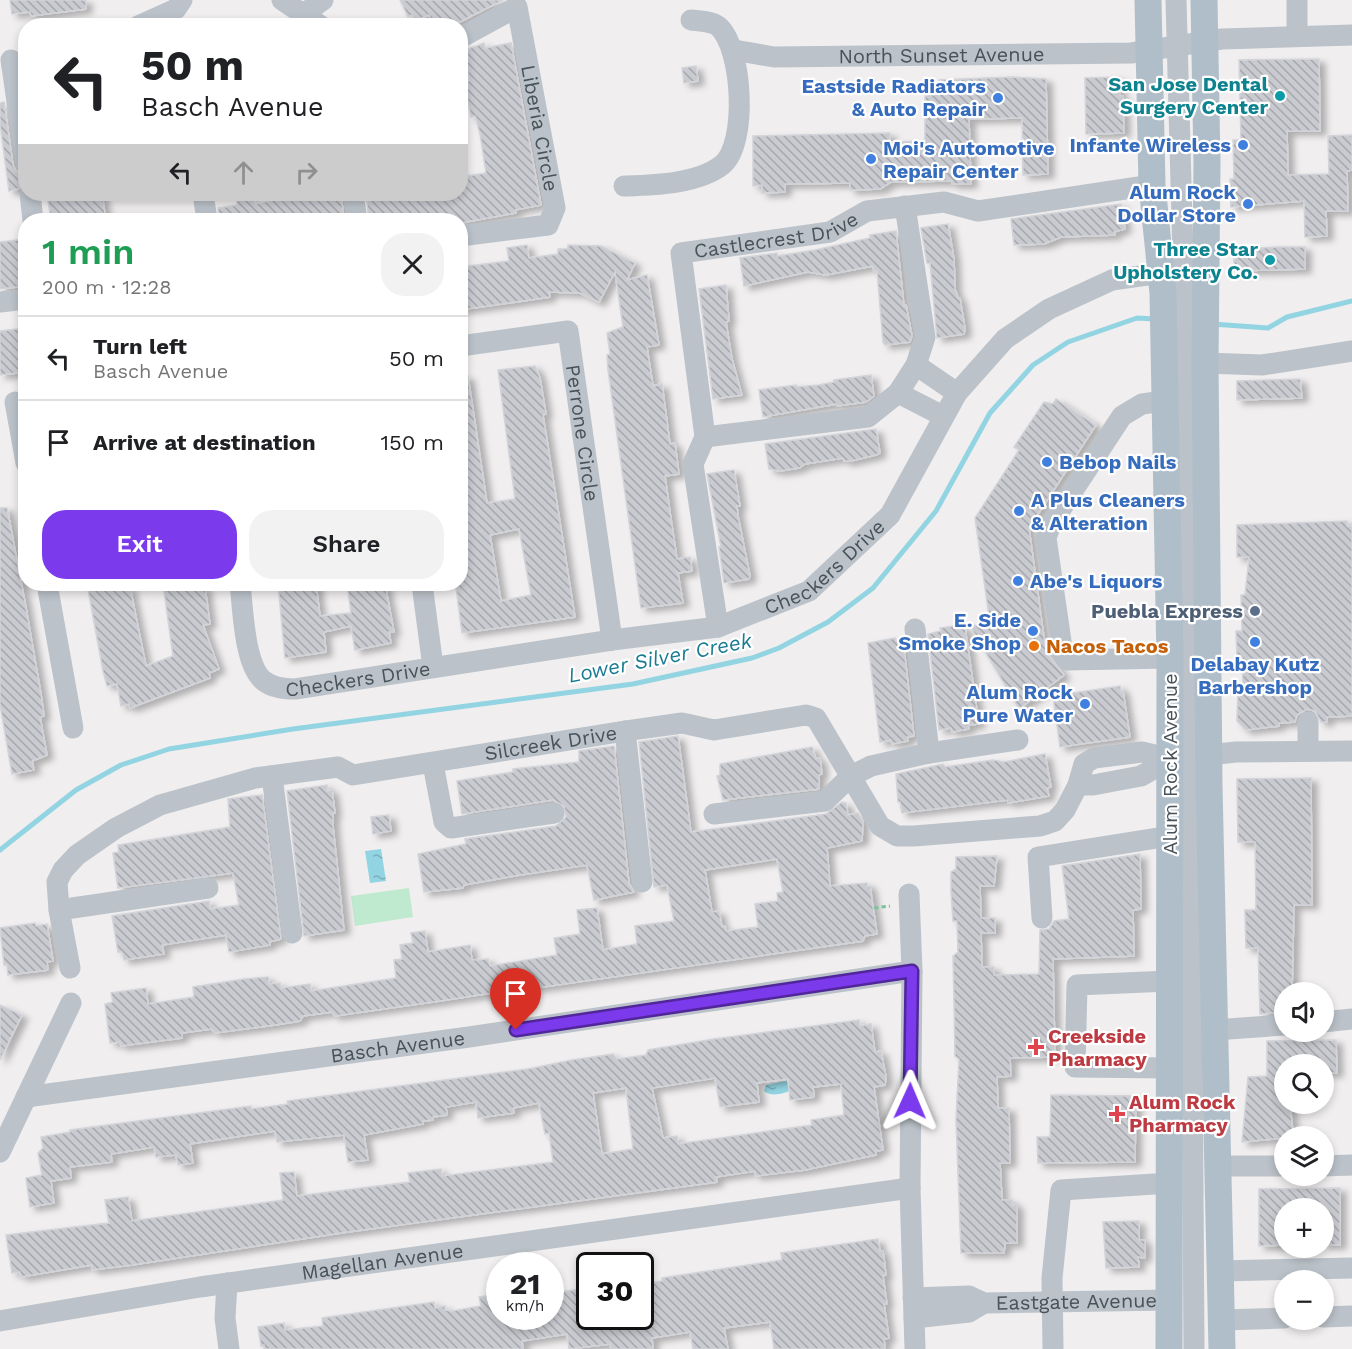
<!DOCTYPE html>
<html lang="en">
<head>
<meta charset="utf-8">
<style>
  :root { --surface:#fff; --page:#f2f2f2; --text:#202124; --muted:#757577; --line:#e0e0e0; --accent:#7c3aed }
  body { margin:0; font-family:"Work Sans",sans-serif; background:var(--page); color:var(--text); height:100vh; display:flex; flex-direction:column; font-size:22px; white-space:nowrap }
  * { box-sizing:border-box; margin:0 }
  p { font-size:20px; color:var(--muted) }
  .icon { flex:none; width:33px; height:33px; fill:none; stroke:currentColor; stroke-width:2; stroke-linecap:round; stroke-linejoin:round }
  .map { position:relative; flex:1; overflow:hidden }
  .drawer { position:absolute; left:18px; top:213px; width:450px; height:378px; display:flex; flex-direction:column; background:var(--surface); border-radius:24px; box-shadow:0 3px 9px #0003 }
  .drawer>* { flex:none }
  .banner { position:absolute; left:18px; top:18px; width:450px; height:183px; border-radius:24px; box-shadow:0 3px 9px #0003; background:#fff; color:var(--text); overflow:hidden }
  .fabs { position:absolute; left:1274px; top:982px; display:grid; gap:12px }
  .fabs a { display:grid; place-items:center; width:60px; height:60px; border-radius:50%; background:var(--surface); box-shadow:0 3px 9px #0003; font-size:30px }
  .speed { position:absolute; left:486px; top:1252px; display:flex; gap:12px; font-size:30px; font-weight:700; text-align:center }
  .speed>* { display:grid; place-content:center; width:78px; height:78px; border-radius:50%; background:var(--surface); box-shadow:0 3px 9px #0003; line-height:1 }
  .speed small { font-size:15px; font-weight:400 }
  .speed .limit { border:3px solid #111; border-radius:9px; background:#fff; color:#111 }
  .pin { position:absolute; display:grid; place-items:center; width:51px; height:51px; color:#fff; margin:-62px -26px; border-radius:50% 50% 50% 0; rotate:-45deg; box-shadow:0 0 6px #0007 }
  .pin .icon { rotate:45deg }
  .me { position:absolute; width:66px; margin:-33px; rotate:1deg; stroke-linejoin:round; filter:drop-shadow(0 0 4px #0008) }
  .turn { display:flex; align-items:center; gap:21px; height:126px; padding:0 24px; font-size:27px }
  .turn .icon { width:78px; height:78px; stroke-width:2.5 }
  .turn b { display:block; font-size:42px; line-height:51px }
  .lanes { display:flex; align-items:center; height:57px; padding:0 24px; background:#0003; justify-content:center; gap:30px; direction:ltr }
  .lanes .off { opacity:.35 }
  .round { display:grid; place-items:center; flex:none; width:63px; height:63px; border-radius:24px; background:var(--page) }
  .head { display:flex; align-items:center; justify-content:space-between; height:102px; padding:0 24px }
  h1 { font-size:36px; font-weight:600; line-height:45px; color:#1e9e55 }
  .primary-button { display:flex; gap:12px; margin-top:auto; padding:12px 24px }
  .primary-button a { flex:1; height:69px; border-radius:24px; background:var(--accent); color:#fff; font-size:24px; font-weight:600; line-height:69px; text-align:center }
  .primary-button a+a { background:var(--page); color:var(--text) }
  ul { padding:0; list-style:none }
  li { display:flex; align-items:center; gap:18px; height:84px; padding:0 24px; border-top:2px solid var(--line) }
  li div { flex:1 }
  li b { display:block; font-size:22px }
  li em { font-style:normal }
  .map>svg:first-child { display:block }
  .pitch { fill:#c0eacf }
  .water { fill:url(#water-ripples) }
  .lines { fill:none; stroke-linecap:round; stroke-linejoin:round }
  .stream { stroke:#92d4e2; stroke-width:5 }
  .building { fill:url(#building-back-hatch); stroke:#d2d4d9; stroke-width:1.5; fill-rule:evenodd; filter:url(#shadow) }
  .path { stroke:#7cc49e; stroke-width:3; stroke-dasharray:4.5 3; stroke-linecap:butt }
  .minor { stroke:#bbc2c9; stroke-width:21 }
  .major { stroke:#b0beca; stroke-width:27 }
  .route-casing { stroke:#51269a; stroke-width:15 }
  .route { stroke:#7c3aed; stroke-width:10 }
  .culture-dot { fill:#0f9aa8; stroke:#fff; stroke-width:2 }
  .shop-dot { fill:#3f7fe0; stroke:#fff; stroke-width:2 }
  .service-dot { fill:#5c6f8a; stroke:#fff; stroke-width:2 }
  .food-dot { fill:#e8710a; stroke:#fff; stroke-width:2 }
  .health-dot { fill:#e0444e; stroke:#fff; stroke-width:2 }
  .labels { text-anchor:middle; stroke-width:4.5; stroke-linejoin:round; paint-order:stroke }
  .street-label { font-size:20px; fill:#485259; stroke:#fff }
  .culture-label { font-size:20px; font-weight:bold; fill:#0d838f; stroke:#fff; text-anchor:end }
  .shop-label { font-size:20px; font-weight:bold; fill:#366cbe; stroke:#fff; text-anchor:end }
  .service-label { font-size:20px; font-weight:bold; fill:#4e5e75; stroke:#fff; text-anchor:end }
  .food-label { font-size:20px; font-weight:bold; fill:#c56008; stroke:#fff; text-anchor:start }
  .health-label { font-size:20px; font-weight:bold; fill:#be3a42; stroke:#fff; text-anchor:start }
  .water-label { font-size:21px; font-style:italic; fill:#1a7c92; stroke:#fff }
</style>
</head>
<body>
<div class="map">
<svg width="1352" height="1349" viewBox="0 0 1352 1349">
  <defs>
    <pattern id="water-ripples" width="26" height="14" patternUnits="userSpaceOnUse" patternTransform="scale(1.5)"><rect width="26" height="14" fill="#92d4e2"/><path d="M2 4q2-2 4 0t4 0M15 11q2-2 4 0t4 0" fill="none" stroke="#79afba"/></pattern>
    <pattern id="building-back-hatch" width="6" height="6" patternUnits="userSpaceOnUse" patternTransform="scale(1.5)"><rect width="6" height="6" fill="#c9cbd0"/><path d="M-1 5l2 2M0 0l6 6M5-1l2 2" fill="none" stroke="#a5a7ac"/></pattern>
    <filter id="shadow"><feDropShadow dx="6" dy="4" stdDeviation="3" flood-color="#0004"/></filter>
  </defs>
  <rect width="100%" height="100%" fill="#f0eeee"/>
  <polygon class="pitch" points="409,888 413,917 355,926 351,896"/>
  <g class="water">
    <polygon points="381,849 386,881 370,883 365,851"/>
    <path d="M785 1081 792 1084 791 1090C784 1094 770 1097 764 1091L766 1085Z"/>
  </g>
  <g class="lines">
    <g class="stream">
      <polyline points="1212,324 1268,328 1287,317 1352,301"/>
      <polyline points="0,850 76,790 121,765 169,749 293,729 633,684 752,658 779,648 828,622 873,588 936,511 990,413 1033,365 1068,342 1137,318 1155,319"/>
    </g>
  </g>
  <g class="building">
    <polygon points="10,0 86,0 86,9 31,16 30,12 12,14"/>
    <polygon points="400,0 503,0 452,26 433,26 429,15 415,21 412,15 408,17"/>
    <polygon points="484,43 485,48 511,43 541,205 515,210 516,213 460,223 460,220 369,220 366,194 460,194 460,177 486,173 480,134 475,116 471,117 464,82 469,81 465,50"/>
    <polygon points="1319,59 1320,131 1287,131 1288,175 1329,174 1328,136 1352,135 1352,170 1347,171 1348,211 1326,211 1327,236 1305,237 1304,201 1231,207 1230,179 1234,179 1233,140 1241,140 1239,60"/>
    <polygon points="696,66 698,81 684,83 682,68"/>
    <polygon points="1012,77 1046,79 1048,174 1023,175 1022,118 969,119 971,184 952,184 952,181 891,182 880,189 850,190 850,183 785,184 785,192 762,193 762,185 753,186 753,136 890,133 890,142 925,141 925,94 940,93 939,80"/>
    <polygon points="1119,77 1120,96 1123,96 1124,133 1086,134 1085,78"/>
    <polygon points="4,102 13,165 16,171 24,175 25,183 18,189 9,191 0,124 0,103"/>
    <polygon points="57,194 102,194 106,220 51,220 47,195"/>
    <polygon points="292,194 341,194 344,220 219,220 218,208 237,205 237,200 254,197 255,204 292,196"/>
    <polygon points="1121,204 1125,229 1114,232 1115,235 1061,237 1044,244 1014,245 1011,219"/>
    <polygon points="948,224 954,259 955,289 958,298 960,298 965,329 964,334 937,338 930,263 927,263 921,228"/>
    <polygon points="896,231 904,306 906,305 912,336 910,342 885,345 883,342 877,271 874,271 873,266 826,275 808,272 744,286 740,258 777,253 777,256 815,250 870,238 870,235"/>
    <polygon points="26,239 26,286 0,289 0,242"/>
    <polygon points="527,245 529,258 558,254 558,249 568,249 568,245 601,246 635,263 627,280 647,275 659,345 647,347 653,386 662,384 670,444 675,443 679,474 665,476 670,512 677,559 690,557 692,571 678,573 683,603 641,608 608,370 607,355 610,354 607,333 623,327 615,272 599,302 580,293 549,292 550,297 460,310 460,267 509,261 507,248"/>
    <polygon points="1277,247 1305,247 1305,269 1234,271 1234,250"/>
    <polygon points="726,285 729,321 726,322 732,359 742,395 713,399 699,289"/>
    <polygon points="26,328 26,372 0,375 0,331"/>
    <path d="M535 366 540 378 546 414 543 415 575 617 462 633 456 588V584H460V377L468 376 487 503 515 499 498 370ZM519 529 531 595 501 601 490 535Z"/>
    <polygon points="871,375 874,396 866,402 837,406 837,404 763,417 759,390 796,385 796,387 819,385 834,382 834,380"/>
    <polygon points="1300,379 1302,398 1237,400 1237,381"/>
    <polygon points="1056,399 1096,425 1029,528 1046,652 1064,675 1019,709 970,626 990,623 975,518 1019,450 1014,447 1044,402 1053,404"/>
    <polygon points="876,429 880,453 876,455 851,461 844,461 843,458 805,464 799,468 780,471 769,469 765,444"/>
    <polygon points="734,470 740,506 737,506 738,516 750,576 749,579 724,583 719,547 721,547 707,474"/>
    <polygon points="0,508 7,508 25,602 41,694 44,716 40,717 47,755 32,761 34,770 12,774 0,705"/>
    <polygon points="1347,521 1347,526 1352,526 1352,716 1327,717 1327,722 1321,722 1315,711 1307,709 1297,715 1295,722 1279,723 1279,726 1246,730 1237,721 1238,688 1243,688 1242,657 1237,657 1236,631 1242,631 1241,595 1245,595 1249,557 1237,557 1237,525"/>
    <polygon points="87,584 117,584 117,589 130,587 146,666 173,656 163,584 200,584 201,588 205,587 210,624 203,625 219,669 209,673 210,678 130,708 129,704 121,706 117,684 107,686 103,671"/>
    <polygon points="278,584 316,584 320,616 351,613 347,584 385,584 394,632 389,632 391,643 355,650 351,626 324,632 326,652 285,658"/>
    <polygon points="961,625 961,628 965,627 979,724 968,725 969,729 952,732 951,728 939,730 928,634 941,631 940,628"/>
    <polygon points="895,638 896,641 903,639 914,736 907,737 908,741 892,744 891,740 880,742 868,643"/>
    <polygon points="1120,686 1121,692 1123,691 1130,737 1060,747 1053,696"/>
    <path d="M678 736 691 832 826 814 842 802 846 803 848 815 858 813 863 822 862 841 827 848 830 886 867 883V887L870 886 877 934 865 936 863 941 536 988 533 983 504 987 505 991 440 1001 335 1016 332 1012 303 1016 300 1021 275 1025 215 1033 211 1029 182 1033V1038L121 1046 120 1042 110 1043 105 1004 113 1002 111 993 146 988 148 1004 194 997 193 987 244 979 268 977 269 984 280 983 281 988 310 984 311 991 396 978 394 960 402 959 400 945 413 943 411 933 425 931 428 952 470 945 472 960 488 959 490 966 557 955 554 938 580 934 577 910 597 908 603 950 637 944 635 926 674 921 667 885 654 887 639 742ZM777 859 783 892 777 893 778 901 755 904 758 927 726 931 725 926 722 927 719 911 712 912 705 870Z"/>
    <polygon points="614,746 629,883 634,892 594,900 587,865 520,875 464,885 463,888 424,892 418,854 466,844 465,839 556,826 566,817 564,806 553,800 462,814 457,781 513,772 513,769 579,762 579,751"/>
    <polygon points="812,747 816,759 820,758 822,774 819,775 819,789 723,800 717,776 720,775 720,764"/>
    <polygon points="1045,754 1051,787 1047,788 1049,796 1008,803 1008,800 902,813 900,802 898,802 896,774 943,764 945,767 993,760 1004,762"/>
    <polygon points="1311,778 1312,905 1294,905 1292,993 1284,993 1284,1012 1260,1014 1258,948 1246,948 1245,910 1256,910 1255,842 1238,842 1237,779"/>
    <polygon points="327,785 327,791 332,790 335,813 333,813 333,826 344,930 304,936 287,791"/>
    <polygon points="262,795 281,939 269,942 270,945 229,952 226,935 162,945 164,954 124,960 122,952 118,952 112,916 209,901 210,909 239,905 233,873 118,888 113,853 119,852 118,845 230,827 228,799"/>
    <polygon points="389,815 391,831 373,834 371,817"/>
    <polygon points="1140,854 1141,909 1133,910 1134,956 1053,959 1055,1057 1010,1058 1011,1076 997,1077 998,1108 1009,1108 1010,1163 1000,1163 1002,1200 1012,1200 1012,1205 1017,1205 1017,1243 1005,1243 1004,1253 961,1253 956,1120 959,1059 955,1056 954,1002 953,956 958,952 957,921 953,921 951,892 951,872 956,869 956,857 997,856 994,886 980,886 981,918 995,918 995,933 981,933 982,967 994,967 994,975 1039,974 1040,930 1049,929 1054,921 1069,919 1062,866"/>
    <polygon points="35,923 36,926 47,924 53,961 47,962 48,970 8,975 7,965 4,965 0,928"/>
    <polygon points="0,1005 22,1015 0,1060"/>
    <path d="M859 1020 860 1026 871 1024 875 1052 881 1051 886 1077 885 1085 874 1087 883 1150 875 1151 876 1155 805 1170 755 1176V1171L716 1177 717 1182 341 1233 132 1265 92 1270V1265L21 1277 20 1272 12 1273 6 1235 109 1223 105 1200 128 1197 132 1221 283 1200 280 1173 294 1172 297 1196 410 1182 408 1173 441 1169 442 1176 553 1162 549 1133 545 1134 539 1103 513 1108 514 1113 478 1118 476 1102 446 1107 447 1115 433 1117V1120L423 1121V1124L364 1135 368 1160 348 1162 344 1135 277 1142 275 1131 190 1144 193 1163 178 1165 176 1155 156 1157 154 1147 111 1154 112 1162 70 1167 71 1178 51 1181 54 1203 30 1207 26 1178 42 1175 38 1153 43 1148 41 1137 70 1132V1130L251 1106V1109L288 1104 287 1101 528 1069 572 1060 613 1054 617 1059 646 1055 648 1050 714 1039ZM715 1078 720 1107 759 1102 757 1083 788 1079 790 1100 814 1097 813 1087 841 1084 844 1115 811 1120 812 1125 678 1144 677 1136 663 1138 652 1088ZM626 1088 633 1149 602 1154 593 1093Z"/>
    <polygon points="1336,1040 1337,1073 1323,1073 1323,1065 1284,1065 1284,1104 1290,1104 1293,1132 1287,1132 1287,1137 1284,1138 1242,1142 1248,1077 1267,1076 1267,1041"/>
    <polygon points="1051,1095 1136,1096 1135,1162 1038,1163 1037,1137 1050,1137"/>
    <polygon points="1340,1188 1340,1245 1323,1245 1323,1209 1284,1209 1284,1245 1259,1246 1259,1189"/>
    <polygon points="1139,1221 1139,1240 1145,1240 1145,1258 1138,1257 1139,1267 1106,1268 1103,1222"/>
    <polygon points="878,1239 880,1251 883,1251 886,1275 883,1276 887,1304 884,1304 889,1338 884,1339 885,1349 774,1349 770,1322 724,1328 728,1349 693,1349 690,1332 652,1338 653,1349 611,1349 610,1344 569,1349 567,1334 522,1341 523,1349 264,1349 264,1345 261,1346 258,1327 284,1323 285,1330 323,1326 322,1318 434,1302 435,1308 445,1306 445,1310 452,1311 481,1306 479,1297 494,1295 498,1317 550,1317 550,1293 590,1288 590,1317 640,1317 640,1284 662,1281 662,1278 782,1260 781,1253"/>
  </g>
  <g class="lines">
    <polyline class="path" points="874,908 890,906"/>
    <g class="minor">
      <polyline points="282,0 321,26"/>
      <polyline points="1176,0 1184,292 1190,727 1194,1349"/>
      <polyline points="1297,0 1297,36"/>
      <polyline points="305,13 323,0"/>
      <polyline points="138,26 176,9 182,0"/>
      <path id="s1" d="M460 38 517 7 555 208 548 225 460 236"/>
      <path id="s2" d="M734 50 774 57 1131 53 1222 39 1352 35"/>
      <polyline points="11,60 26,163"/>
      <path d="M624 186C653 185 698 184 722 165 748 145 743 47 718 26 711 21 700 21 691 20"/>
      <polyline points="30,194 33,220"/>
      <polyline points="203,194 207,220"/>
      <polyline points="353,194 357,220"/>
      <polyline points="0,302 26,299"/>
      <path id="s3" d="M460 346 568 331 612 640"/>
      <polyline points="1205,363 1262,365 1352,351"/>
      <polyline points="916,365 957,393"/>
      <polyline points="898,393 943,416"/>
      <polyline points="1164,401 1142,404 1122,416 1051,524 1046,538 1063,655 1067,660 1170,658"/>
      <polyline points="15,402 26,463"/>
      <polyline points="705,437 868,417 898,393 916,365 925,337 905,206"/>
      <polyline points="47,584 73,728"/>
      <path id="s4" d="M240 584C243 608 244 666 264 681 273 688 284 689 295 689L612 640 718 627 809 591 890 515 957 393 1005 339 1049 309 1112 280 1161 273"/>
      <polyline points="422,584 433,667"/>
      <path id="s5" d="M718 627 693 464 705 437 681 253 830 232 867 211 944 202 978 211 1152 185"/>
      <polyline points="915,629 929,753"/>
      <polyline points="625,731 642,882"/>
      <polyline points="1308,751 1308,722"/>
      <polyline points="433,764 444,822 451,828 554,813"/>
      <polyline points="272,776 292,933"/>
      <polyline points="1078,785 1093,785 1141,776 1171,759"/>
      <polyline points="714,814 825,801 851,776 871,766 929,753 1018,740"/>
      <polyline points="909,894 912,971 910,1188 915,1349"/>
      <polyline points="59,910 208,888"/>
      <polyline points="1042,918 1038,857 1170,836"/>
      <path id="s6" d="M70 968 59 910 57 882 63 870 77 855 116 828 160 805 255 778 338 767 353 775 625 731 682 723 714 730 806 715 816 718 880 826 897 836H914L1040 826 1055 821 1065 810 1078 785 1084 764 1094 758 1142 752 1171 759 1236 752 1352 751"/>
      <polyline points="1169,981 1077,985 1075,1067 1170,1068"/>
      <polyline points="1323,1022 1352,1019"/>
      <polyline points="1214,1030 1284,1025"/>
      <path id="s7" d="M26 1097 469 1037 912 971"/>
      <polyline points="0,1152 71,1003"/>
      <polyline points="1216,1166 1284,1166"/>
      <polyline points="1323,1166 1352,1165"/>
      <polyline points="1220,1271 1352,1268"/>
      <polyline points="227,1283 225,1318 229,1349"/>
      <path id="s8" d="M913 1298 969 1296 984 1303 1169 1300"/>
      <polyline points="1323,1317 1352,1316"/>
      <polyline points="914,1318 969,1312 984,1303"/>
      <polyline points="1222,1320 1284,1318"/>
      <path id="s9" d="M0 1321 200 1287 910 1188"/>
      <polyline points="1053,1349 1052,1278 1061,1190 1170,1183"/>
    </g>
    <g class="major">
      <polyline points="1148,0 1152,185 1163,293 1170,658 1169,1349"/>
      <polyline points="1204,0 1207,164 1205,363 1209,786 1222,1349"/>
    </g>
  </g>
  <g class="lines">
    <defs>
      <polyline id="route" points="516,1030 912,971 910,1101"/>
    </defs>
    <use href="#route" class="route-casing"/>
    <use href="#route" class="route"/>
  </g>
  <g class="culture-dot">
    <circle cx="1280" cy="96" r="6"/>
    <circle cx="1270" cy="260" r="6"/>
  </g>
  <g class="shop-dot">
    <circle cx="998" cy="98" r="6"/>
    <circle cx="1243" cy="145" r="6"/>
    <circle cx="871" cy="159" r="6"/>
    <circle cx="1248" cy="204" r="6"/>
    <circle cx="1047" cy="462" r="6"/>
    <circle cx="1019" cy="511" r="6"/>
    <circle cx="1018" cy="581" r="6"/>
    <circle cx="1033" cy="631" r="6"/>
    <circle cx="1255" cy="642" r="6"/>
    <circle cx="1085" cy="704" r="6"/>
  </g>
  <circle class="service-dot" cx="1255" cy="611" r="6"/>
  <circle class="food-dot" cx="1034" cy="646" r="6"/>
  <g class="health-dot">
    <path d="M1033 1038h6v6h6v6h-6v6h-6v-6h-6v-6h6z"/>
    <path d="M1114 1105h6v6h6v6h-6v6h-6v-6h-6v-6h6z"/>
  </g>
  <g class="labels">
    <g class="street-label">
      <text dy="7" stroke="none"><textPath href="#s2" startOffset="208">North Sunset Avenue</textPath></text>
      <text dy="7" stroke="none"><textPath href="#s1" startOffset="188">Liberia Circle</textPath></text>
      <text dy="7" stroke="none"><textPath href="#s5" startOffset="477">Castlecrest Drive</textPath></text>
      <text dy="7" stroke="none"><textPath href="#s3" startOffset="212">Perrone Circle</textPath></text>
      <text dy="7" stroke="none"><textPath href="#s4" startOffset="686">Checkers Drive</textPath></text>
      <text dy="7" stroke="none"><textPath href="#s4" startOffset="198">Checkers Drive</textPath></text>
      <text dy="7" stroke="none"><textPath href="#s6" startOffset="618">Silcreek Drive</textPath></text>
      <text transform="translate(1170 764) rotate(-90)" y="7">Alum Rock Avenue</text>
      <text dy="7" stroke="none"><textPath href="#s7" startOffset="375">Basch Avenue</textPath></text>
      <text dy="7" stroke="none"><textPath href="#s9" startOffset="387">Magellan Avenue</textPath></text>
      <text dy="7" stroke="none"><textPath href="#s8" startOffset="165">Eastgate Avenue</textPath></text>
    </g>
    <g class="culture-label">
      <text x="1268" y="91">San Jose Dental<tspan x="1268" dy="23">Surgery Center</tspan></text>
      <text x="1258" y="256">Three Star<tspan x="1258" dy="23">Upholstery Co.</tspan></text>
    </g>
    <g class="shop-label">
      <text x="986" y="93">Eastside Radiators<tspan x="986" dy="23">&amp; Auto Repair</tspan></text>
      <text x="1231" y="152">Infante Wireless</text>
      <text x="883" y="155" text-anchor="start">Moi's Automotive<tspan x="883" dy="23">Repair Center</tspan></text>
      <text x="1236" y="199">Alum Rock<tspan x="1236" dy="23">Dollar Store</tspan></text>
      <text x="1059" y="469" text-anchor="start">Bebop Nails</text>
      <text x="1031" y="507" text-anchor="start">A Plus Cleaners<tspan x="1031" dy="23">&amp; Alteration</tspan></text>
      <text x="1030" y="588" text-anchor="start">Abe's Liquors</text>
      <text x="1021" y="627">E. Side<tspan x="1021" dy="23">Smoke Shop</tspan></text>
      <text x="1255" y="671" text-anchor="middle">Delabay Kutz<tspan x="1255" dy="23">Barbershop</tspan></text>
      <text x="1073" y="699">Alum Rock<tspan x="1073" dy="23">Pure Water</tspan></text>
    </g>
    <g class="service-label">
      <text x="1243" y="618">Puebla Express</text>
    </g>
    <g class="food-label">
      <text x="1046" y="653">Nacos Tacos</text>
    </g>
    <g class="health-label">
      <text x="1048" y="1043">Creekside<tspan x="1048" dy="23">Pharmacy</tspan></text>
      <text x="1129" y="1109">Alum Rock<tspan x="1129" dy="23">Pharmacy</tspan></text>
    </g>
    <g class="water-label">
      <text transform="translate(660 658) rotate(-11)" y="7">Lower Silver Creek</text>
    </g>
  </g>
</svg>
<div class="fabs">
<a><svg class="icon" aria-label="sound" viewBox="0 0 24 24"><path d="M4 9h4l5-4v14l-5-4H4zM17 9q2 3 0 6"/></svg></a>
<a><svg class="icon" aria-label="search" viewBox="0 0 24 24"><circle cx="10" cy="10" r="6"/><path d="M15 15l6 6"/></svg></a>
<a><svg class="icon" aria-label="layers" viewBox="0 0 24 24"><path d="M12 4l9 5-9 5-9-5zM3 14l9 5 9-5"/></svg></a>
<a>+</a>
<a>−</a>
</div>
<div class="speed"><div>21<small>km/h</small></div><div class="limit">30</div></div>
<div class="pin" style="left:516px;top:1030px;background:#d93025"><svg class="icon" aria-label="arrive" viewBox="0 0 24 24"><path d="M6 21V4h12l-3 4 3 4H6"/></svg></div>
<svg class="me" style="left:910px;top:1101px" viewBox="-20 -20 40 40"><path d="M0-17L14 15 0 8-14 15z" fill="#7c3aed" stroke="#fff" stroke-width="4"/></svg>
<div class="banner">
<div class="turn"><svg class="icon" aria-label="left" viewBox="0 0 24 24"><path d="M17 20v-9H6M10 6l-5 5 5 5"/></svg><div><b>50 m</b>Basch Avenue</div></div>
<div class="lanes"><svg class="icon" aria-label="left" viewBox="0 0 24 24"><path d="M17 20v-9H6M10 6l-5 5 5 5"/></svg><svg class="icon off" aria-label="ahead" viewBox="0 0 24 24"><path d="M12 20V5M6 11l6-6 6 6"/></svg><svg class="icon off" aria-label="right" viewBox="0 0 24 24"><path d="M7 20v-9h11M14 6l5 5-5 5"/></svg></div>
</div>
<section class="drawer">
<div class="head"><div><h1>1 min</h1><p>200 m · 12:28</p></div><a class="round"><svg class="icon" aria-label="close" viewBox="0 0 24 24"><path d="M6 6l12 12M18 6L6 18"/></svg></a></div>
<ul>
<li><svg class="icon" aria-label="left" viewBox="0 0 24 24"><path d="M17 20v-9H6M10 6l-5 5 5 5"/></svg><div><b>Turn left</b><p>Basch Avenue</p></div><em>50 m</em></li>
<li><svg class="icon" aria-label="arrive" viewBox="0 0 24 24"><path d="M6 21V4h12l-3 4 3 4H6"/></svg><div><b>Arrive at destination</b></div><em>150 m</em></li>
</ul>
<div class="primary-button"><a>Exit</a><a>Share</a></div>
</section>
</div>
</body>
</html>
